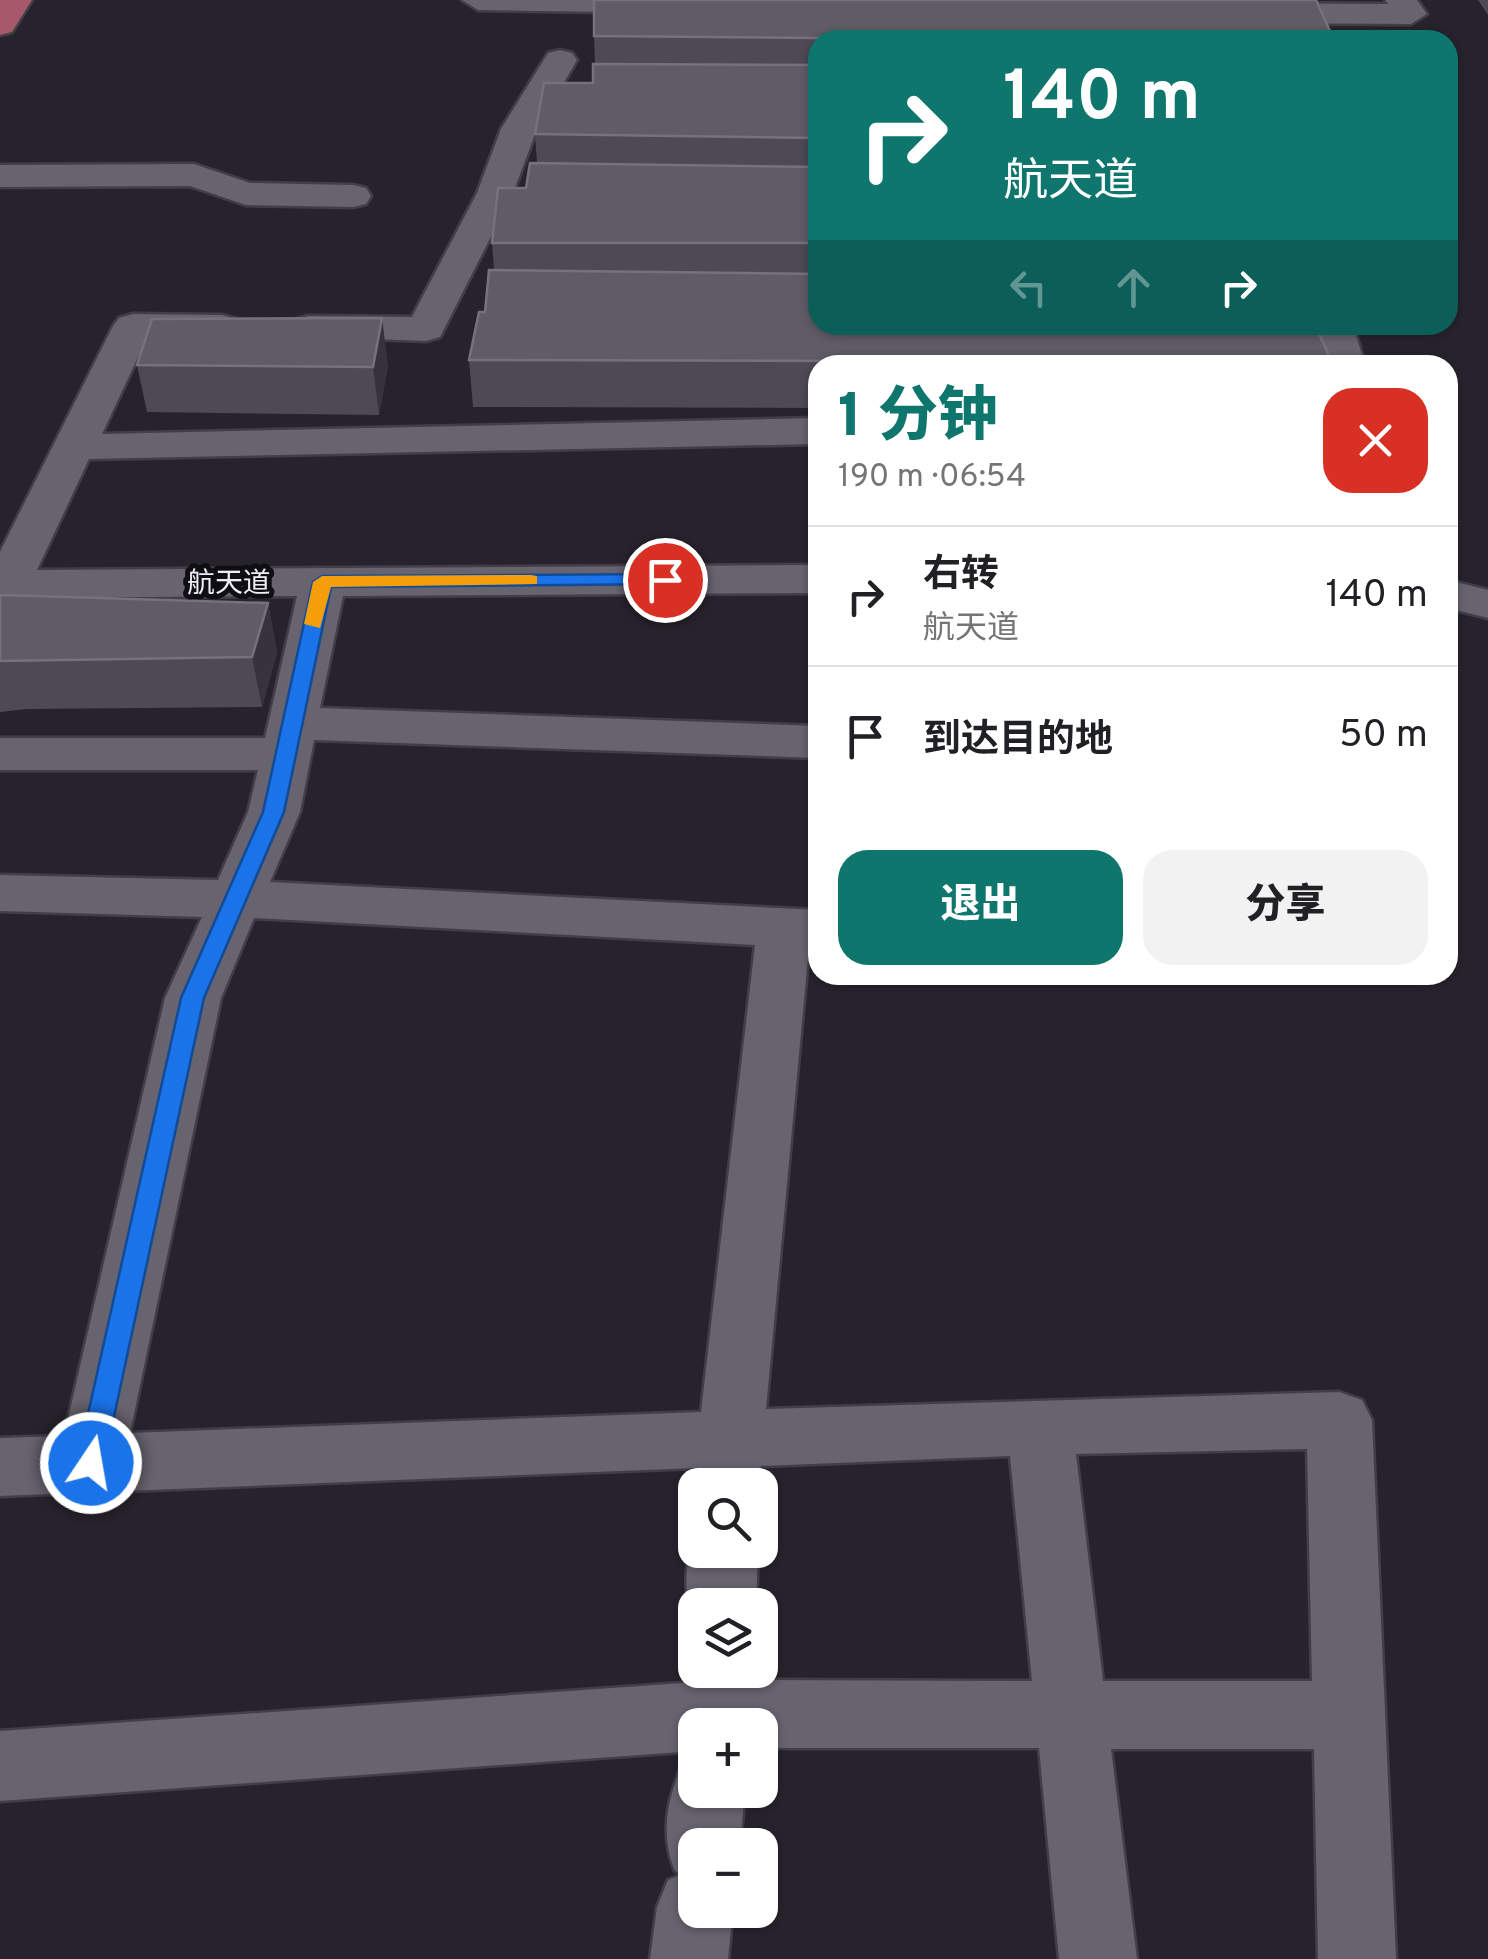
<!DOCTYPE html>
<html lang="zh">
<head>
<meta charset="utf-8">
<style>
  :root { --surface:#fff; --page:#f2f2f2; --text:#202124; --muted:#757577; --line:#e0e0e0; --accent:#0f766e }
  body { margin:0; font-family:Overpass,"Noto Sans SC",sans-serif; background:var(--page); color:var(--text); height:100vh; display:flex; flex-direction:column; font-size:38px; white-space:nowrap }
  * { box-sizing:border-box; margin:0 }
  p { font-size:32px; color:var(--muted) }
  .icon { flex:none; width:55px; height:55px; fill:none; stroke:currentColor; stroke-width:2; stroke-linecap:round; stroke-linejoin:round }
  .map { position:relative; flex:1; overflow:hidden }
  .drawer { position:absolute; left:808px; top:355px; width:650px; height:630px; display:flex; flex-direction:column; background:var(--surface); border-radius:30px; box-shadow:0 2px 8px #0004 }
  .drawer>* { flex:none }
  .top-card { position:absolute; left:808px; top:30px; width:650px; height:305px; border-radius:30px; box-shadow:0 2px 8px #0004; background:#0f766e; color:#fff; overflow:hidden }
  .controls { position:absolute; left:678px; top:1468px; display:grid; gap:20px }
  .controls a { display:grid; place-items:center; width:100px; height:100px; border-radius:20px; background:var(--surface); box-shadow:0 2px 8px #0004; font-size:50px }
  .pin { position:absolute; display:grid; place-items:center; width:85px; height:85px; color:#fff; margin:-42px; border:5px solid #fff; border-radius:50%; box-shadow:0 2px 10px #0007 }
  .me { position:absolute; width:110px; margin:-55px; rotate:12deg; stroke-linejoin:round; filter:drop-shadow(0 0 8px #0008) }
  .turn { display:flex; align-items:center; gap:35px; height:210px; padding:0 30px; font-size:45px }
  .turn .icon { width:130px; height:130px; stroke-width:2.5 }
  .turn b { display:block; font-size:70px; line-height:85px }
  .lanes { display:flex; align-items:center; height:95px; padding:0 30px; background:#0003; justify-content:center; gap:50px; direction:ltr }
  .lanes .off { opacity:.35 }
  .round { display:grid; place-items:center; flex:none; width:105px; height:105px; border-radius:30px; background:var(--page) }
  .headline { display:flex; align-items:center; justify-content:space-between; height:170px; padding:0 30px }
  h1 { font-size:60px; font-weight:800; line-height:75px; color:var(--accent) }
  .cta { display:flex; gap:20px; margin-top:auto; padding:20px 30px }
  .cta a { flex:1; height:115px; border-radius:30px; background:var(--accent); color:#fff; font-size:40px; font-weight:800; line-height:115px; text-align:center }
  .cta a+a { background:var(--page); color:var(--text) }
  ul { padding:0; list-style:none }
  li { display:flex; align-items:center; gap:30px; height:140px; padding:0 30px; border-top:2px solid var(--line) }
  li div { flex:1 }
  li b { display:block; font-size:38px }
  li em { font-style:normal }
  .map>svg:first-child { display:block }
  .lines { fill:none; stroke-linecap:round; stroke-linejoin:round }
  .minor-casing { stroke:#413e46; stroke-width:5 }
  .major-casing { stroke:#413e46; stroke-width:5 }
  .minor { fill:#67636f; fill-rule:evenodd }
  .major { fill:#a5596b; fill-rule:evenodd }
  .wall { fill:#4d4a55 }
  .shaded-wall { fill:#37333e }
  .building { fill:#5f5c66; stroke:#75727c; stroke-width:2.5 }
  .route { fill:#1a73e8; stroke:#114b97; stroke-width:2.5 }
  .slow { fill:#f59e0b }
  .labels { text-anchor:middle; stroke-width:10; stroke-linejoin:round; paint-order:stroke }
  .street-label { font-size:28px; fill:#efedf4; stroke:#0f0e12 }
</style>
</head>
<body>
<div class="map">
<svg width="1488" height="1959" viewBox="0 0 1488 1959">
  <rect width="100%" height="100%" fill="#27232d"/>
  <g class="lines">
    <defs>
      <g id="minor">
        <polygon points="462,0 684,0 686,3 670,13 478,10"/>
        <polygon points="1385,0 1417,0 1427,14 1411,24 1246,23 1230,13 1246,3 1388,4"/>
        <polygon points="560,50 572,53 577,60 537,129 513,193 440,337 426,341 294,336 288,328 294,320 308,316 412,317 477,193 501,129 548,53"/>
        <polygon points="194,164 250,183 353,185 366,188 371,196 366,204 353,207 246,205 190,186 0,187 0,165"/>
        <path d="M133 314 222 315 236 319 242 327 236 335 147 338 102 434 818 418V444L89 459 37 570 818 565V593L343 596 320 708 818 726V758L314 740 300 812 270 882 818 910V948L809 947 766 1409 1339 1392 1362 1400 1372 1420 1396 1959H1318L1314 1749H1111L1137 1959H1059L1039 1748H760V1725H695V1751L0 1801V1731L683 1683 695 1646V1670H754V1680L1032 1681 1010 1456 761 1466 759 1485H695V1490V1468L0 1496V1438L64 1436 165 998 202 917 0 911V875L218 880 248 812 258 770H0V738H265L297 596 0 598V552L113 326 119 318ZM254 918 755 945 701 1412 130 1433 221 998ZM1307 1449 1312 1681H1103L1076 1454Z"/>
        <polygon points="1313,325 1353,325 1365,365 1325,365"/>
        <polygon points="1448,580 1488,590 1488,618 1448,608"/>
        <path d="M695 1539V1550H758L756 1605H695V1624C684 1600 683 1564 695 1539Z"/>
        <path d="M695 1760V1790H745L740 1845H695V1910H733L728 1959H650L657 1907 668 1880 683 1874 675 1871C660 1835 667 1800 682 1765Z"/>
      </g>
      <polygon id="major" points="0,0 32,0 12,32 0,35"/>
    </defs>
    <use href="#minor" class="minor-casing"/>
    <use href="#major" class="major-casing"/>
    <use href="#minor" class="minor"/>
    <use href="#major" class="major"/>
  </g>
  <g class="wall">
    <polygon points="1478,0 1488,0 1488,15"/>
    <polygon points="594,36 1334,40 818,40 818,325 1332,362 1331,365 818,365 818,408 473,407 469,360 485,312 494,270 492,243 526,188 537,163 535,134 593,83 595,64"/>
    <polygon points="137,365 388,365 379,415 147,412"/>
    <polygon points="0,595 268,603 277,652 262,707 27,709 0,712"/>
  </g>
  <g class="shaded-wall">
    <polygon points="382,318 388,365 379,415 373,367"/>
    <polygon points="268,603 277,652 262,707 252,657"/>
  </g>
  <g class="building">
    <polygon points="594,0 1316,0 1334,40 819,40 819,38 594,36"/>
    <polygon points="593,64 818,65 818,138 535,134 544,83 593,83"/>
    <polygon points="530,163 818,167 818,243 492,243 498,188 526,188"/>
    <polygon points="489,270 818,274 818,325 1315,325 1332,362 469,360 479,312 485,312"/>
    <polygon points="382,318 373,367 137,365 152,319"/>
    <polygon points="0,595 268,603 252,657 0,661"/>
  </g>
  <polygon class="route" points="665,574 672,575 672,584 331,587 284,812 204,998 104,1463 100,1472 81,1472 77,1463 181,998 263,812 313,582 322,576"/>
  <polygon class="slow" points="531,575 537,576 537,584 331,587 320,628 304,624 313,582 322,576"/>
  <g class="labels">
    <g class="street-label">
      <text x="229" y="592">航天道</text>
    </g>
  </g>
</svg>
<div class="controls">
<a><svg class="icon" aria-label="search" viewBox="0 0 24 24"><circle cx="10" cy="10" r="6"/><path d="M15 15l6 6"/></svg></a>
<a><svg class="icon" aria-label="layers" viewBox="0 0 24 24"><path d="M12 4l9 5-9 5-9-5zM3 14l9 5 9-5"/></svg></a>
<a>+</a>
<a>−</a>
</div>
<div class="pin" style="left:665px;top:580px;background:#d93025"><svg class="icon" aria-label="arrive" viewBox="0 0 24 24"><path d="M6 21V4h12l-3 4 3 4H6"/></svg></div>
<svg class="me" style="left:91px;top:1463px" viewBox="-20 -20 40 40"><circle r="17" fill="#1a73e8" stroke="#fff" stroke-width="3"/><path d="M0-11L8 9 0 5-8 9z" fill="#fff"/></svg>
<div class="top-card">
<div class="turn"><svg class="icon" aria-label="right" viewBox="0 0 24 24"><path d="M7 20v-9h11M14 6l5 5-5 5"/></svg><div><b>140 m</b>航天道</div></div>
<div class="lanes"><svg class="icon off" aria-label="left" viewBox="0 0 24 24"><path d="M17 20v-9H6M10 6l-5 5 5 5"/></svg><svg class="icon off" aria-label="ahead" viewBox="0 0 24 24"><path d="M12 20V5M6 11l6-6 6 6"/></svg><svg class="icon" aria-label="right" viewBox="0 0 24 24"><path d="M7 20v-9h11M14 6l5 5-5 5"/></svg></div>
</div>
<section class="drawer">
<div class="headline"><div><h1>1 分钟</h1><p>190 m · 06:54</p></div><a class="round" style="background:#d93025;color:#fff"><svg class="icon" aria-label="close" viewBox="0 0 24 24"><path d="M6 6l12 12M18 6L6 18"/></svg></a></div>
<ul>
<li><svg class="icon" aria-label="right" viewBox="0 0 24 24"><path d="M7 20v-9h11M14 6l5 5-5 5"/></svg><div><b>右转</b><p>航天道</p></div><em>140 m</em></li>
<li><svg class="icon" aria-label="arrive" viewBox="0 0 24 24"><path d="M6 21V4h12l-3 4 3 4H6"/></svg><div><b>到达目的地</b></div><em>50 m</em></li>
</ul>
<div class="cta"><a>退出</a><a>分享</a></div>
</section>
</div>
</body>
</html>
